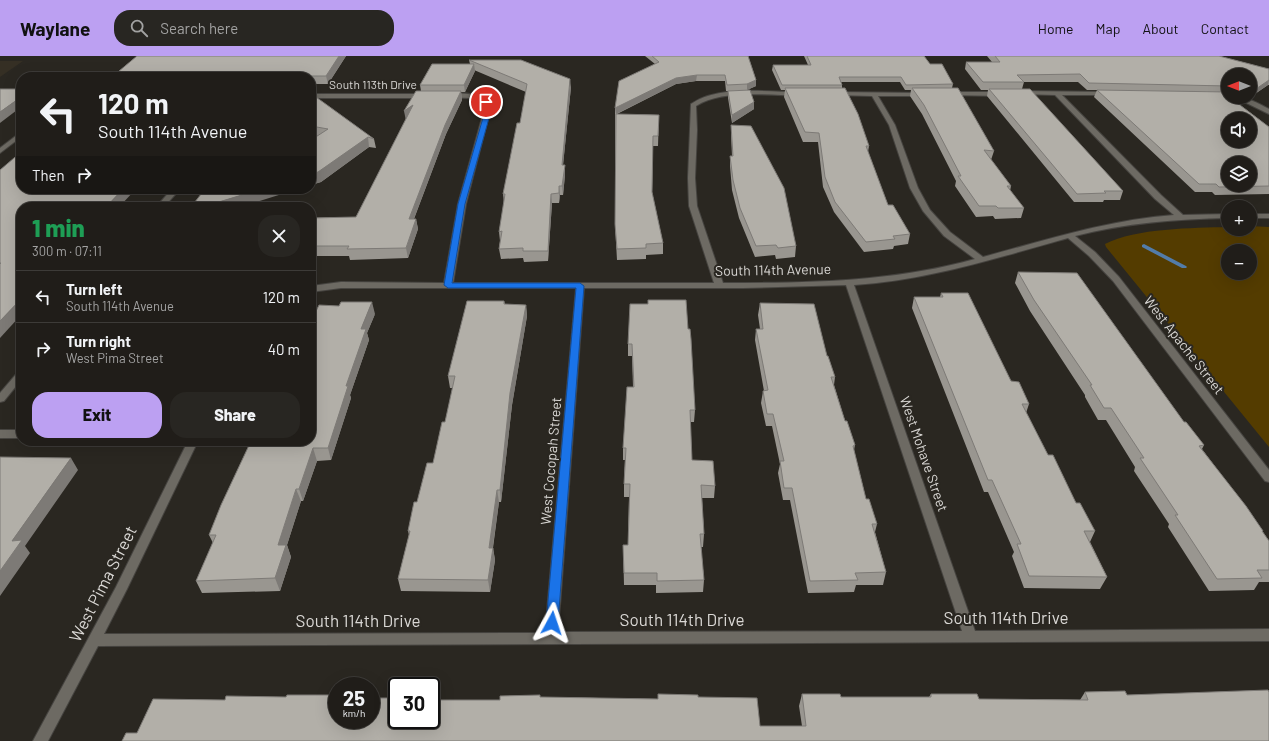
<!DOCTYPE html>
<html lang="en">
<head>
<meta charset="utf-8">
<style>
  :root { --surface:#201d19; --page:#282622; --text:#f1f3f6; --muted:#a2a2a2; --line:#3d3b38; --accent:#bca0f2 }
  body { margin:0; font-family:Barlow,sans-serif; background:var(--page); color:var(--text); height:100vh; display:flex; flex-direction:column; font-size:15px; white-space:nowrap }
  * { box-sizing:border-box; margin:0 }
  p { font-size:13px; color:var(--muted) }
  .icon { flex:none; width:22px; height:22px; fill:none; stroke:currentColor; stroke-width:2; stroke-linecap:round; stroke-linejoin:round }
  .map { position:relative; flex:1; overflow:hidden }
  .sheet { position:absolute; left:16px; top:146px; width:300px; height:244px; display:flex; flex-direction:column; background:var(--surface); border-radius:16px; box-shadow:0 4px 16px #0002,0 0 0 1px var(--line) }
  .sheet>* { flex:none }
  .guide { position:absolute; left:16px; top:16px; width:300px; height:122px; border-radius:16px; box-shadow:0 4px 16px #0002,0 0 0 1px var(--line); background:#201d19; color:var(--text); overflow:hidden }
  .needle { width:26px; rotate:270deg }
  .buttons { position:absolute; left:1221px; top:12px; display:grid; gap:8px }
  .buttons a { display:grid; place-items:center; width:36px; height:36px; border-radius:50%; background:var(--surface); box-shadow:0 4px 16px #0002,0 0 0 1px var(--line); font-size:20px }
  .speed { position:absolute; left:328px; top:621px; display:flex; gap:8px; font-size:20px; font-weight:700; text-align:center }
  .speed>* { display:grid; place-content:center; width:52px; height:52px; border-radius:50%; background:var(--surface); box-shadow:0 4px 16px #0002,0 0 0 1px var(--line); line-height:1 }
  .speed small { font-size:10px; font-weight:400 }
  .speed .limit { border:2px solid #111; border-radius:6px; background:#fff; color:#111 }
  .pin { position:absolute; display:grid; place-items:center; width:34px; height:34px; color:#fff; margin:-17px; border:2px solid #fff; border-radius:50%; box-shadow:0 1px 4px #0007 }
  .me { position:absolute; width:44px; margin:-22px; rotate:5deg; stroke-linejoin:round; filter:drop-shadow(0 0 3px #0008) }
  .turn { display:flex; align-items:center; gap:14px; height:84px; padding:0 16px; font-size:18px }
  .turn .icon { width:52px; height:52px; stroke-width:2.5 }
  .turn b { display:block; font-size:28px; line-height:34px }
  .then { display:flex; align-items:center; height:38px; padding:0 16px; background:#0003; gap:8px; font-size:15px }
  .round { display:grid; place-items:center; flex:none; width:42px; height:42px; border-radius:16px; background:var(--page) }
  .headline { display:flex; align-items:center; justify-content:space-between; height:68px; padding:0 16px }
  h1 { font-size:24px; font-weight:800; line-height:30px; color:#1e9e55 }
  .primary-button { display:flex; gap:8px; margin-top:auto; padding:8px 16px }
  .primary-button a { flex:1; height:46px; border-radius:16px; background:var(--accent); color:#111; font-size:16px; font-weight:800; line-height:46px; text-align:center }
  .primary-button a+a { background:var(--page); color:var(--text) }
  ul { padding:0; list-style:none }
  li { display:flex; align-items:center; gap:12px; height:52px; padding:0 16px; border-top:1px solid var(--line) }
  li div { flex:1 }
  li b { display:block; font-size:15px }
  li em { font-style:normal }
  header { display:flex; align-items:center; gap:24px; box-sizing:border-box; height:56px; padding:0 20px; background:var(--accent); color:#111 }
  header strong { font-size:19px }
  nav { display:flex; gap:22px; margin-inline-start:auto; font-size:14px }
  .search { width:280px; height:36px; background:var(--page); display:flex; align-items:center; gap:10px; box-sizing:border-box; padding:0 14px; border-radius:16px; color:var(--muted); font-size:15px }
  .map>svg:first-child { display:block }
  .built { fill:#352f24 }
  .green { fill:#543c00; fill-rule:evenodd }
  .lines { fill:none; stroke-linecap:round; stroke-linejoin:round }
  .stream { fill:#527ca9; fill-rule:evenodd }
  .minor-casing { stroke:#464440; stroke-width:2 }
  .minor { fill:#6d6a63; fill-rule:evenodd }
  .wall { fill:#999690; fill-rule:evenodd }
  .shaded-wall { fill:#7d7a76 }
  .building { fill:#b2afa8; stroke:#7d7a76; fill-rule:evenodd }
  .route { fill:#1a73e8; stroke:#114b97 }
  .labels { text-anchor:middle; stroke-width:4; stroke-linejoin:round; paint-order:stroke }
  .far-street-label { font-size:12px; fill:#dad8d5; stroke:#2a2721 }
  .street-label { font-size:14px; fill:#dad8d5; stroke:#2a2721 }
  .near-street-label { font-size:17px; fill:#dad8d5; stroke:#2a2721 }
</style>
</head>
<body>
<header>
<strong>Waylane</strong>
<div class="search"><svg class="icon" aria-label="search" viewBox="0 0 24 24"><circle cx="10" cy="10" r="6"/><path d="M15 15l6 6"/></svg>Search here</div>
<nav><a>Home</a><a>Map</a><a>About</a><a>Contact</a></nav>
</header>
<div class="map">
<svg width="1269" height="685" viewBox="0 0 1269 685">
  <rect width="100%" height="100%" fill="#2a2721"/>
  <polygon class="built" points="0,5 23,5 0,21"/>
  <path class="green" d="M1250 170 1269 171V391L1106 191 1105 188C1136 172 1193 172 1228 171V173H1250ZM1228 195H1250V217H1228Z"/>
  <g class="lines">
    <polygon class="stream" points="1144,188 1186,210 1187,211 1186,212 1182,212 1142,191 1142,189"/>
    <defs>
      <g id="minor">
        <path d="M1022 35 1110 36V38L1108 39H1062L1161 139 1183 159 1228 158V162C1176 163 1126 167 1075 180L1095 196 1119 221 1269 414V426L1265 425 1113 225 1089 200 1068 182C997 202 928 224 854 229L975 575 1269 573V585L98 590 48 685H33L116 531 188 385H198L127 533 104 578 545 577 576 232H341L311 236V230L341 226 444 227 458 148 485 51C477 39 461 42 448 42L445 40 446 39C462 36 482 36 491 51L466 148 453 227H714L689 150 688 122 691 48C718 29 766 36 798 36L801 38 798 40C769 39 721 33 696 50L697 74 695 122 697 150 723 227C808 227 893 226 975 203L944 180 923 155 910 132 889 69 872 40 834 39V37L836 36 926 37V39L924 40H878L895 69 918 132 930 154 950 176 983 201C1046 184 1108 164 1174 159L1155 143 1055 39 1020 38V36ZM846 229 962 575 558 576 584 232H743Z"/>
        <polygon points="948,36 1000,36 1003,38 1000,40 946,39 946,37"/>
        <polygon points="311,38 426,38 429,40 426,42 311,42"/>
        <path d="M1234 41C1248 41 1257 47 1269 53V58Z"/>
        <polygon points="21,76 21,81 0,97 0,92"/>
        <polygon points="172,133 180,133 164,151 156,151"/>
        <rect x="1250" y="158" width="19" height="4"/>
        <polygon points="21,315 21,324 4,345 0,346 0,337 18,316"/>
        <rect x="0" y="374" width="21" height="8"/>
      </g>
    </defs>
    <use href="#minor" class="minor-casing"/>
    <use href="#minor" class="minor"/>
  </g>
  <g class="wall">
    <polygon points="137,0 346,0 328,28 311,28 311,21 112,21"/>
    <polygon points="645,0 748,0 756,24 756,30 747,34 754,46 754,53 732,67 728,42 728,35 726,35 725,25 696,25 676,28 617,58 659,59 658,90 653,90 652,136 663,187 663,198 646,199 646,203 617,204 615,168 615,52 655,8"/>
    <polygon points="804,0 924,0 930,8 953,28 952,32 994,95 991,104 1011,130 1010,135 1024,152 1021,162 995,163 993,160 976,161 955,130 956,125 922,58 910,40 911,34 905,34 900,26 841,26 842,29 842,32 869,90 868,96 888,149 910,178 908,188 894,190 893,193 864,196 834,156 823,131 818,86 803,86 784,41 785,34 781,34 772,14 773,9 808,9"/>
    <path d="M987 0H1219L1269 13V29H1268L1249 42H1245L1242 47 1240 49 1269 71V138L1215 139 1212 136H1195L1094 41 1097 34H1087L1078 26H1023H1024L1022 33 1123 135 1120 144H1104L1103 146H1074L987 40 988 34H981L965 13 966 6H992ZM1228 19H1250V41H1228Z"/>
    <polygon points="469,4 571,31 563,109 565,109 565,119 563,139 560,139 559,147 552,147 548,205 524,206 523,202 501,203 499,193 500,185 499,176 504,147 503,138 520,67 526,36 474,14 475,15 465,36 461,36 462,44 446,78 414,163 416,163 418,173 408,202 350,204 349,200 311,200 311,162 356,161 421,35 420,29 470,8"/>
    <polygon points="311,44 374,83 376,92 369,91 321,126 311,129 311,84 317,81 311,79"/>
    <polygon points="731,69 796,190 795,201 776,203 775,199 755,201 739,162 732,134 730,110 730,100 732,100 731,79"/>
    <polygon points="1018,216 1184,366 1204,389 1202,393 1263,475 1263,476 1269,485 1269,526 1259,526 1254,534 1209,535 1168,471 1169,468 1134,415 1135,411 1106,364 1098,364 1085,341 1085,339 1030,255 1015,227"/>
    <polygon points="941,237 1029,348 1026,357 1048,399 1076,447 1095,475 1090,486 1107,521 1100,533 1024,532 1012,500 1014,496 988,436 984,436 912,252 914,241 940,241"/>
    <polygon points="504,245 505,248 526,249 527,260 512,349 501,446 499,446 493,492 495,504 490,536 401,535 398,523 409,479 408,475 417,446 433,407 445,366 453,332 450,332 448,320"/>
    <polygon points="760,247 827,300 835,321 834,329 845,365 855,389 854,394 866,443 877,468 875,476 886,516 883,529 856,529 854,536 808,537 790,444 783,444 778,417 780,408 772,370 766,370 761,347 763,335 764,335 755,284 756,273 760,273 758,259"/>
    <polygon points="375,258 367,277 369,284 350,339 351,342 331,404 317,405 303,445 301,445 287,489 291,501 280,535 202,537 196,525 213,487 209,479"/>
    <polygon points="688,273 695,354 694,366 690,366 692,404 715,430 714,442 702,442 704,478 703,491 701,491 704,524 703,536 656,537 656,529 624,529 623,489 628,489 629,441 624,441 624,428 625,404 623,404 623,392 633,331 632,300 628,300 628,288"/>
    <polygon points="1085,636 1127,639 1269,685 137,677 225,644 333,639 334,643 397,664 500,644 540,641 658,643 698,641 760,670 802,670 799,650 802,638 841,641 929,641 931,638 979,643 1080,644"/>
  </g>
  <g class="shaded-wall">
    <polygon points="339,0 346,0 328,28 326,20"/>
    <polygon points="474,8 475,15 465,36 464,29"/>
    <polygon points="697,19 696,25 676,28 616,58 615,52 676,22"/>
    <polygon points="570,23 571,31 562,119 562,109"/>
    <polygon points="756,24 756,30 747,34 747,28"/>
    <polygon points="1269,24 1268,29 1249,42 1253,35"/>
    <polygon points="461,35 462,44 446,78 410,173 409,163 445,69"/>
    <polygon points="21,41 21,51 0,67 0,56"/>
    <polygon points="1243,41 1245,41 1242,47 1233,53 1236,46"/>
    <polygon points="754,46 754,53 732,67 732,59"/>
    <polygon points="413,49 406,65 404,55"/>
    <polygon points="368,81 369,91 321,126 311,129 311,118"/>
    <polygon points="565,109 565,119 563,139 562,130"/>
    <polygon points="559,130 560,139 559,147"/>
    <polygon points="123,133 136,133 119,151 106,151"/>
    <polygon points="262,133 298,133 240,151 202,151"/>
    <polygon points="551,138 552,147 548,205 548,195"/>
    <polygon points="416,163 418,173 408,202 406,192"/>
    <polygon points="21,243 21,259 0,282 0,265"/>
    <polygon points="372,246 375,258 367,277 369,284 350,339 351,342 331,404 328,392 346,330 361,273"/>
    <polygon points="526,249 527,260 512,349 501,446 500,434 510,337"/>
    <polygon points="313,392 317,405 303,445 299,433"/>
    <polygon points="71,402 78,414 25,490 30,497 0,540 0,515 12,485"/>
    <polygon points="296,433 301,445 287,489 291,501 280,535 275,522 278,489"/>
    <polygon points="497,434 499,446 491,504 489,492"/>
    <polygon points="493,492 495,504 490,536 488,524"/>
  </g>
  <g class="building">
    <polygon points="137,0 339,0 326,20 253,20 252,21 112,21"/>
    <polygon points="652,0 748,0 756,24 747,28 727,29 725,19 697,19 676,22 615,52 619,25 659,6"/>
    <polygon points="807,0 924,0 930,8 942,8 953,28 906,29 901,21 839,21 842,29 782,29 773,9 811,9"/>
    <polygon points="995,0 1219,0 1269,13 1269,24 1253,35 1250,34 1250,19 1228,19 1228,30 1089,27 1080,18 1017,19 1024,26 983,26 966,6 1000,6"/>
    <polygon points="469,4 521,4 570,23 562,109 565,109 562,130 559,130 559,137 551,138 548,195 523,195 523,192 499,193 502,175 499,176 505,138 503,138 517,67 520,67 527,28"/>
    <polygon points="432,8 474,8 464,29 420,29"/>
    <polygon points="785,32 845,32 858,58 869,90 866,90 888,149 893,149 910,178 893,180 895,183 866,186 835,146 825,121 819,77 805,76"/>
    <polygon points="912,32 958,32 994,95 984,94 1011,130 1007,130 1024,152 998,152 996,150 979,150 958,120 961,120 924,49"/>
    <polygon points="0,33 21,33 21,41 0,56"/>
    <polygon points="989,33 1030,33 1123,135 1104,135 1106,137 1077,138"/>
    <polygon points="750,34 754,46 732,59 728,35"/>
    <path d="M1097 34 1228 36V41H1243L1236 46 1269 71V130L1219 131 1216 128H1199ZM1228 63H1250V85H1228ZM1228 107H1250V129H1228Z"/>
    <polygon points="416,35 461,35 445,69 409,163 416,163 406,192 347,193 349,190 311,190 311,162 356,161 413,49 404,55"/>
    <polygon points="316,41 374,83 368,81 318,116 311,118 311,84 328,73 311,70 311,44"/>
    <polygon points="616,58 659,59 658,80 653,80 652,136 663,187 646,188 646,192 617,193 615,168"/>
    <polygon points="731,69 751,70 784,132 796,190 778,192 776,189 756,190 740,152 733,124 730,100 733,100"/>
    <polygon points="21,96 21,133 123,133 106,151 21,151 21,243 0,265 0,208 1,207 0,207 0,114"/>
    <polygon points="205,133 262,133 202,151 191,151"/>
    <polygon points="1018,216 1077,217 1184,366 1186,366 1204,389 1199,390 1246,450 1263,475 1262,475 1269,485 1269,514 1257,514 1262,522 1217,523 1175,459 1178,459 1140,402 1144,402 1111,352 1104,352 1090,329 1092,329 1034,244"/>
    <polygon points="941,237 968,237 1011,325 1019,326 1029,348 1022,348 1048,399 1053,399 1076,447 1080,447 1095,475 1084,475 1107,521 1029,520 1017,488 1021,488 992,424 988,424 914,241 943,241"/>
    <polygon points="648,244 686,244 688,273 690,273 691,283 695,354 690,354 692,404 713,405 715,430 701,429 704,478 700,478 704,524 657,525 657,517 624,517 623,489 628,489 630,428 624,428 626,392 623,392 627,331 634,331 632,288 628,288 630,248 648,248"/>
    <polygon points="467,245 504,245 504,248 526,249 510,337 500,434 497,434 489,492 493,492 488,524 398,523 410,475 408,475 414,446 417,446 427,407 433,407 442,366 445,366 455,320 448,320"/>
    <polygon points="341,246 372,246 361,273 366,273 346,330 348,330 328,392 313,392 299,433 296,433 278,489 286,489 275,522 196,525 216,479 209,479 221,449 251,385 311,385 311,266 319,249 339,250"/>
    <polygon points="760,247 814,248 827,300 828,300 835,321 831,321 845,365 847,365 855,389 853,390 866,443 869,443 877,468 872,468 886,516 855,517 858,524 810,525 792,432 784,432 780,405 784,405 773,358 767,358 763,335 768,334 756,273 763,273"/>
    <polygon points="0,401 71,402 12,485 22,484 0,515"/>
    <polygon points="1268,634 1269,636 1269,685 122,685 126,677 137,677 153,643 225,644 226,640 286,641 287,639 333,639 332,643 337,643 337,664 371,664 371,642 397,642 397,664 431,664 431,644 500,644 500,640 540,639 540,641 658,643 658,638 698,639 698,641 757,642 760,670 806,670 802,638 840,638 841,641 931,641 931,638 977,638 979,643 1088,644 1085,636 1125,635 1127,639"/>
  </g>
  <polygon class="route" points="484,45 489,46 491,55 465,148 452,227 580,227 584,230 558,567 556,570 552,572 548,570 546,567 576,232 448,232 444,229 458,148 485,55"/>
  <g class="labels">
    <g class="far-street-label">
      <text x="373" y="33">South 113th Drive</text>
    </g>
    <g class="street-label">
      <text transform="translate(773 214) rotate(-1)" y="5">South 114th Avenue</text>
      <text transform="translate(1184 289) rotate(52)" y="5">West Apache Street</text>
      <text transform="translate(924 398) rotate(71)" y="5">West Mohave Street</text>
      <text transform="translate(551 405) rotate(-85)" y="5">West Cocopah Street</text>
    </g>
    <g class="near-street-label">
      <text transform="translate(103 528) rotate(-63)" y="6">West Pima Street</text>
      <text x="1006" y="568">South 114th Drive</text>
      <text x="682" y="570">South 114th Drive</text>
      <text x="358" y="571">South 114th Drive</text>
    </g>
  </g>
</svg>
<div class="buttons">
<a><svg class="needle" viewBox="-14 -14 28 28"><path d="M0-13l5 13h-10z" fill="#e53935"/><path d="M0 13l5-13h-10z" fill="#a2a2a2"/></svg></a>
<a><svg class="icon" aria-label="sound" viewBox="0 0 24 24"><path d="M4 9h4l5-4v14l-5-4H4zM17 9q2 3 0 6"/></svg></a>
<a><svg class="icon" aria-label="layers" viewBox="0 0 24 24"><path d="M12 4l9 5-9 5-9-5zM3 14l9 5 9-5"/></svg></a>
<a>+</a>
<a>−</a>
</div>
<div class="speed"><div>25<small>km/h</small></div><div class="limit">30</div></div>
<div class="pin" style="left:486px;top:46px;background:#d93025"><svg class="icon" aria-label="arrive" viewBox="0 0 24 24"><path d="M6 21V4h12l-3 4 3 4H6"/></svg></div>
<svg class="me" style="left:552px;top:567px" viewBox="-20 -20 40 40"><path d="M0-17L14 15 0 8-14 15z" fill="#1a73e8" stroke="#fff" stroke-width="4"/></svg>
<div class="guide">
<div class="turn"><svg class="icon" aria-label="left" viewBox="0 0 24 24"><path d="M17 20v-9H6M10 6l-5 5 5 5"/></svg><div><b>120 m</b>South 114th Avenue</div></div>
<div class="then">Then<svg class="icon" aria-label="right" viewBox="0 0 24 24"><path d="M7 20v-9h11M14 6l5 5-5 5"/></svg></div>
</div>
<section class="sheet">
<div class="headline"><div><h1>1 min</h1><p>300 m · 07:11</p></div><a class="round"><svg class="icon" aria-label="close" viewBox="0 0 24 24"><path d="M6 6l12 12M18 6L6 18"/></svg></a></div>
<ul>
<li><svg class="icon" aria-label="left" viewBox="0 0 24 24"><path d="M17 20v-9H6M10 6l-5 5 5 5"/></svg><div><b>Turn left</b><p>South 114th Avenue</p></div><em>120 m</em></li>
<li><svg class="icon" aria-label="right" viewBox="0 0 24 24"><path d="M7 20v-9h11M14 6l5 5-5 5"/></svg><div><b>Turn right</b><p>West Pima Street</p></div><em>40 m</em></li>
</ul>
<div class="primary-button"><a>Exit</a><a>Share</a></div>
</section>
</div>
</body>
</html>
